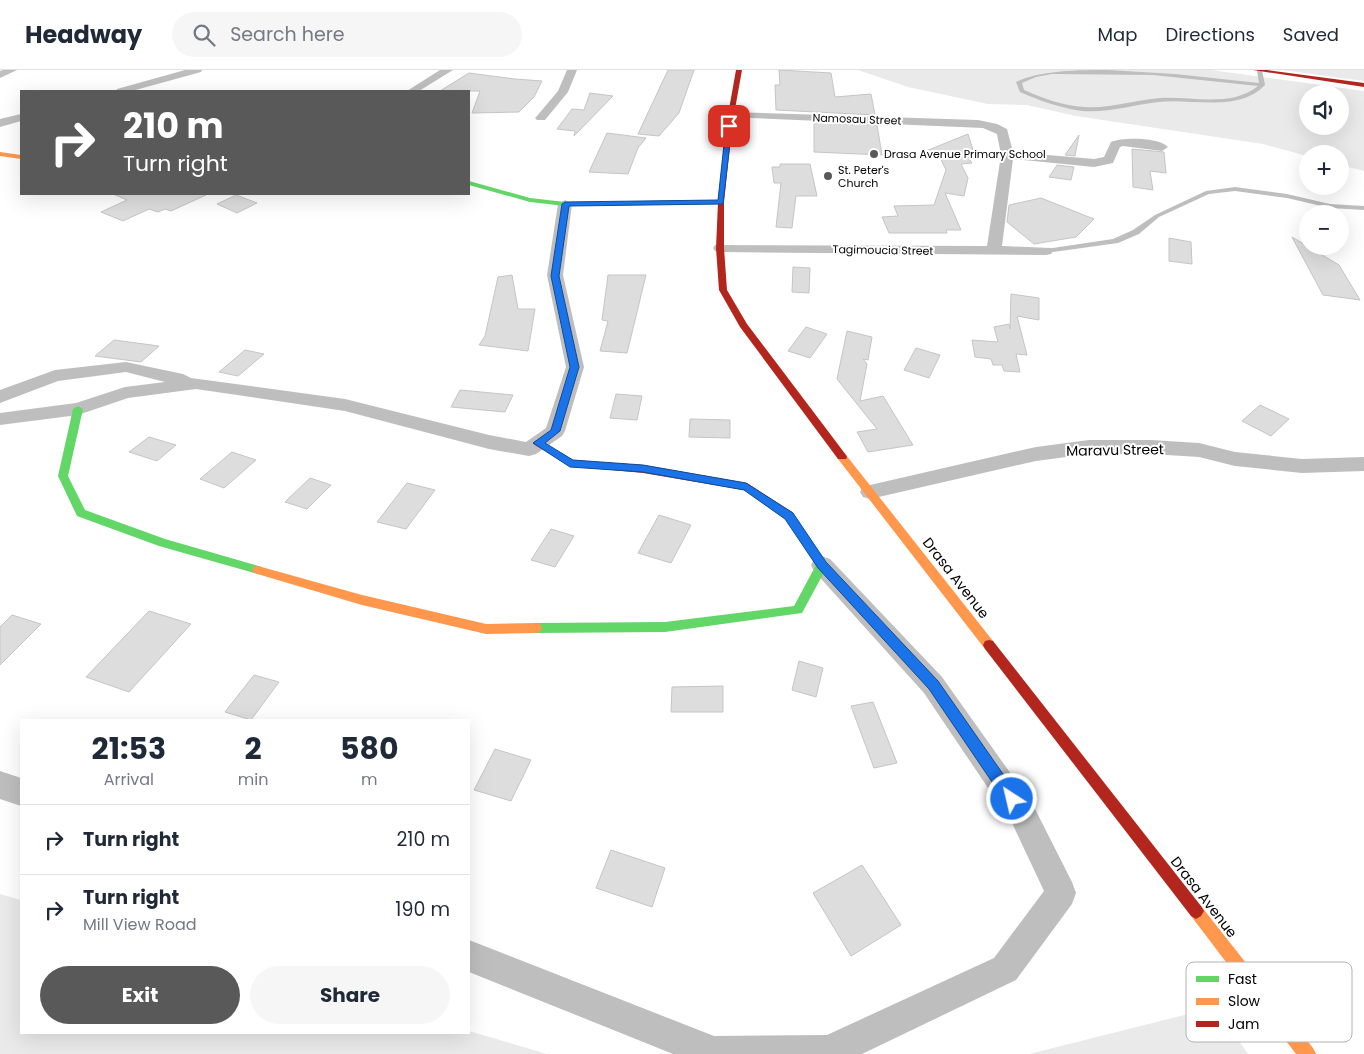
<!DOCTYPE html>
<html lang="en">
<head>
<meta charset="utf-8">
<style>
  :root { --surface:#fff; --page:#f6f6f7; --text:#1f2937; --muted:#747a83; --line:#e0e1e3; --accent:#595959 }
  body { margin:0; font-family:Poppins,sans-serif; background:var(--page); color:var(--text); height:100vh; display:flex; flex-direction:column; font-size:19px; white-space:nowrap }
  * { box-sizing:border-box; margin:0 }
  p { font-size:16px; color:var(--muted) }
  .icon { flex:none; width:28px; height:28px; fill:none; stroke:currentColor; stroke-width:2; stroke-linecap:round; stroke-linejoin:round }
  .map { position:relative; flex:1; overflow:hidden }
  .sheet { position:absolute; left:20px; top:649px; width:450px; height:315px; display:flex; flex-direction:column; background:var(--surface); border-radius:0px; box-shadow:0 5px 20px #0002 }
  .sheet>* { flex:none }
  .hud { position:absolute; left:20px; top:20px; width:450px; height:105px; border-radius:0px; box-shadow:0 5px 20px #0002; background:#595959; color:#fff; overflow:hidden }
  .buttons { position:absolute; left:1299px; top:15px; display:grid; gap:10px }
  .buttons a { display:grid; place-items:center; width:50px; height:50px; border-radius:50%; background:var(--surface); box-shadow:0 5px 20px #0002; font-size:25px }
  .pin { position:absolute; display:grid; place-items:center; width:42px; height:42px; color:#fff; margin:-21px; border-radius:10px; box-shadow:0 2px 8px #0006 }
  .me { position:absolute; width:55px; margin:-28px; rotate:325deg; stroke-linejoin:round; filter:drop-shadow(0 0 4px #0008) }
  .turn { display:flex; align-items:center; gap:18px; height:105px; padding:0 20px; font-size:22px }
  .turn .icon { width:65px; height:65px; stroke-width:2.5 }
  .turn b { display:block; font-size:35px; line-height:42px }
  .eta { display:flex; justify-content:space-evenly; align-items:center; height:85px; text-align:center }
  .eta b { font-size:30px; font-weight:700; line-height:35px }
  .cta { display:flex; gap:10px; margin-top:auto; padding:10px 20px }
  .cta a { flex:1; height:58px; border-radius:30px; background:var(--accent); color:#fff; font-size:20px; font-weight:700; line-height:58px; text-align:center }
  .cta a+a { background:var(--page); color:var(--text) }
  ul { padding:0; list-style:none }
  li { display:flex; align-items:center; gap:15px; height:70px; padding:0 20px; border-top:1px solid var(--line) }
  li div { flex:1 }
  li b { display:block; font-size:19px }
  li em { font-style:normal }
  header { display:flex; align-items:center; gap:30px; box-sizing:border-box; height:70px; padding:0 25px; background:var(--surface); border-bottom:1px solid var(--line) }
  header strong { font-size:24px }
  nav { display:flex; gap:28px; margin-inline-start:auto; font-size:18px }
  .search { width:350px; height:45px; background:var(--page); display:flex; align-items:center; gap:12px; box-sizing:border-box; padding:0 18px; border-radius:28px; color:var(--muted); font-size:19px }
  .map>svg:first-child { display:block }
  .green { fill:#eaeaea; fill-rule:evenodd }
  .building { fill:#ddd; stroke:#c5c5c5 }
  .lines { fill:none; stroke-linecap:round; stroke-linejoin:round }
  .lane { fill:#bebebe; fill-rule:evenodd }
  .street { fill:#bebebe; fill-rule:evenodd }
  .fast { fill:#63d668; fill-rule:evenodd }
  .slow { fill:#ff974d; fill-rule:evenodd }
  .jam { fill:#b3261e; fill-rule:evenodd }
  .route { fill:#1a73e8; stroke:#114b97 }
  .poi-dot { fill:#595959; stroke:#fff; stroke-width:2 }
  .labels { text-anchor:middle; stroke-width:4; stroke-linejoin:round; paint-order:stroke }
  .far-street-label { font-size:11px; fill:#000; stroke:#fff }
  .far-poi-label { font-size:11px; fill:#000; stroke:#fff; text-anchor:start }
  .street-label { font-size:14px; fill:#000; stroke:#fff }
  .key { fill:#fff; stroke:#b2b2b2; stroke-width:1 }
  .key-label { font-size:14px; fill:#000 }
</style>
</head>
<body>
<header>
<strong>Headway</strong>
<div class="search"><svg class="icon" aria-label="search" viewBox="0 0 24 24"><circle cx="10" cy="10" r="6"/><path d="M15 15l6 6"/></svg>Search here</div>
<nav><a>Map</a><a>Directions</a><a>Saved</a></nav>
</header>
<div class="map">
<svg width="1364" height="984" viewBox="0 0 1364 984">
  <rect width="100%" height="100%" fill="#fff"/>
  <g class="green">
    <path d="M858 0H1211L1364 21V101L1340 95V84H1308L1307 86 1263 74 1076 46 1027 35 988 34 908 17ZM1308 24H1340V56H1308Z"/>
    <polygon points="1282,0 1364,0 1364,11"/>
    <polygon points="0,824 21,830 21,962 469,961 547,984 0,984"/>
    <polygon points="1216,937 1248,984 1029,984"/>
  </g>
  <g class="building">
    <polygon points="668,0 694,0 679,43 659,66 638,64"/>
    <polygon points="779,0 831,3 835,27 871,24 875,45 776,40 775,15 780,15"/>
    <polygon points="469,3 515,9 542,11 534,27 519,42 472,43 480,21 440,21"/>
    <polygon points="590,23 613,26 574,66 575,61 557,59 572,39 584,40"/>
    <polygon points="814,53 877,55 882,85 814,82"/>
    <polygon points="607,63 646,68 638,78 628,104 589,102"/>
    <polygon points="968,64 974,83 965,82 972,93 961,94 968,108 964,126 945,123 961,160 946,160 947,163 889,163 882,147 898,146 894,136 934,135 946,100 937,81 926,81"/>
    <polygon points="1079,65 1075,86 1065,85"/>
    <polygon points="1132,79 1164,82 1166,103 1150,101 1153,120 1133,117"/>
    <polygon points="780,94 810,94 817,126 796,126 792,158 776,157 781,113 774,113 772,97 780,97"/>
    <polygon points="1057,95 1074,97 1071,110 1049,107"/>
    <polygon points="113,124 208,124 171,141 165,139 158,142 149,139 123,151 101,142 127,130"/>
    <polygon points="236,125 257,133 237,143 217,134"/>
    <polygon points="1041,128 1094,149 1076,167 1034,174 1007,152 1009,135"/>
    <polygon points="1292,167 1339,195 1360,230 1323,225"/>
    <polygon points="1169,168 1191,172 1192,194 1169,191"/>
    <polygon points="793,197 810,198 809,223 792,222"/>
    <polygon points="512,205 518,239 535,239 528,281 479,275 485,266 498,207"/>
    <polygon points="608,205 646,205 627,283 600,281 608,251 602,250"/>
    <polygon points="1011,224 1039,228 1039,250 1017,246 1027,285 1016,284 1020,302 1004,301 1002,295 993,295 991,289 975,287 972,270 998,272 994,257 1009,254 1010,259"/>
    <polygon points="806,257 827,264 810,288 788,281"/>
    <polygon points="847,261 872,267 868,290 863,289 867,294 860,331 883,326 913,375 868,382 857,362 877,359 837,309"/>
    <polygon points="114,270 159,276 141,292 95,286"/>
    <polygon points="916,278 940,285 929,308 904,300"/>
    <polygon points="245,280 264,284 238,306 219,302"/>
    <polygon points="460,320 513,325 505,342 451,337"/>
    <polygon points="616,324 642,326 637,350 610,348"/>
    <polygon points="1260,335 1289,349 1271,366 1242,351"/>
    <polygon points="690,349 730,350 730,368 689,367"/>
    <polygon points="149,367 176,375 157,391 129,382"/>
    <polygon points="232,382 256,390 224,418 200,409"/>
    <polygon points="310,408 331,415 307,439 285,432"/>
    <polygon points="407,413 435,420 406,459 377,452"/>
    <polygon points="659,445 691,455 671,493 638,483"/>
    <polygon points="551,459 574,466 555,497 531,490"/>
    <polygon points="149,541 191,554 129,622 86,607"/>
    <polygon points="12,545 41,554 0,595 0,557"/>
    <polygon points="799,591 823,598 816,627 792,620"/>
    <polygon points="254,605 279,612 251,650 225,642"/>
    <polygon points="723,616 723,642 671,642 672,617"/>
    <polygon points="873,632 897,693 874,698 851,636"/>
    <polygon points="495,679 531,690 511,731 474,720"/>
    <polygon points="611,780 665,798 652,837 596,818"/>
    <polygon points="862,795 901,855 851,886 813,823"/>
  </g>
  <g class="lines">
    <g class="lane">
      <path d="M1108 0 1175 4 1259 13 1257 1 1262 0 1265 15C1238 43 1193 28 1158 32 1133 35 1108 43 1082 41 1061 38 1040 31 1020 22L1016 12C1040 0 1080 0 1108 0ZM1052 4 1153 5 1258 16C1231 38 1191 26 1160 28 1134 30 1110 39 1084 37 1063 36 1043 28 1024 20L1022 13 1036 7Z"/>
      <polygon points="1235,117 1287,124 1330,134 1364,136 1364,140 1330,138 1287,128 1235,121 1209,124 1159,147 1139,164 1118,173 1046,183 1042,181 1046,179 1113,169 1133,160 1155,145 1206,121"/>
    </g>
    <g class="street">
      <polygon points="3,0 17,0 0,8 0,1"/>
      <polygon points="185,0 202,0 201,2 132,21 116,21 117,19"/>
      <polygon points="440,0 453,0 419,21 407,21"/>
      <polygon points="567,0 577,0 568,22 545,50 537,50 535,48 537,46 558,21"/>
      <path d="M731 42 978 50 997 54 1007 59 1013 82 1094 89 1104 87 1111 72C1122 67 1159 67 1168 77L1162 81 1123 76 1120 77 1113 93 1094 97 1013 89 1002 176 1051 178 1053 181 1051 184 1046 185 720 182 715 181 713 178 715 175 987 176 1001 85 997 64 983 58 727 47 725 45 727 43Z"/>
      <polygon points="21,44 21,51 0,57 0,49"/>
      <polygon points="565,130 572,134 563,205 584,297 565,361 562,366 536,384 529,386 489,379 345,341 196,319 128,328 78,345 0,355 0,343 76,333 125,317 165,312 126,302 58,311 0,333 0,320 55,300 126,292 183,304 191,308 345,329 489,365 526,372 546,358 566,297 547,205 558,134"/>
      <polygon points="1089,370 1151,370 1199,373 1235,382 1302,389 1364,387 1364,401 1302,403 1235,396 1199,387 1151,384 1089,384 1036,391 870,429 863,427 860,422 863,417 870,415 1036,377"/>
      <polygon points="822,486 830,489 942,607 1033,735 1072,812 1076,823 1072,834 1016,910 862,984 673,984 469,902 469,870 714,966 827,965 994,888 1044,821 1013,755 924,623 814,501 811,495 814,489"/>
      <polygon points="0,701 21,708 21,736 0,729"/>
    </g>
    <g class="fast">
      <polygon points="469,111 530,128 565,132 721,130 724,132 721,134 565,136 530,132 469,115"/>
      <polygon points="78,336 83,339 68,406 85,440 165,469 262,497 264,500 262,503 258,504 159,476 77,446 58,406 73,339"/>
      <polygon points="788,441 792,442 828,495 802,543 665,562 536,563 532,562 530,558 532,554 536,553 665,552 794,536 816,495 783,445"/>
    </g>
    <g class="slow">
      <polygon points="0,82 21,85 21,89 0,86"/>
      <polygon points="842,384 846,385 993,571 995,575 993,579 989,580 985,579 838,389 837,387 838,385"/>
      <polygon points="258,496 362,525 486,554 536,553 540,554 542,558 540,562 536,563 486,564 362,535 254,503 252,500 254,497"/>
      <polygon points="1196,833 1201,836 1313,978 1316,984 1296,984 1191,846 1188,841 1191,836"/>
    </g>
    <g class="jam">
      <polygon points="736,0 742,0 732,56 724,132 724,178 727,220 747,254 846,385 847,387 846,389 838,389 740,257 719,220 716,178 718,132 726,56"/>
      <polygon points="1253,0 1267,0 1364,13 1364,17"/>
      <polygon points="538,370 572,390 643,395 747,413 792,442 793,445 788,449 784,448 744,420 643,403 570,396 535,375 533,373 535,371"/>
      <polygon points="989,570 993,571 1201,836 1204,841 1201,846 1196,849 1191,846 985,579 983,575 985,571"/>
    </g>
  </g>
  <polygon class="route" points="729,54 732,56 723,134 569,136 559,206 579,297 560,361 545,373 573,390 643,395 746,413 793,443 826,492 938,611 1017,724 1019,729 1017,734 1012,736 1007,734 929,619 818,498 785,449 744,420 643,402 570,397 533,373 551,360 570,297 551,206 562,134 565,132 718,130 726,56"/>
  <g class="poi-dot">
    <circle cx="874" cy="84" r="5"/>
    <circle cx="828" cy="106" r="5"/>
  </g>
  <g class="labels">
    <g class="far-street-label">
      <text transform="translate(857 49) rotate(2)" y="4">Namosau Street</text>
      <text transform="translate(883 180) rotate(1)" y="4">Tagimoucia Street</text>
    </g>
    <g class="far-poi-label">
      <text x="884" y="88">Drasa Avenue Primary School</text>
      <text x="838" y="104">St. Peter's<tspan x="838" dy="13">Church</tspan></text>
    </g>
    <g class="street-label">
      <text transform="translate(1115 380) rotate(-1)" y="5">Maravu Street</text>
      <text transform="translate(956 508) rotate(52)" y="5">Drasa Avenue</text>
      <text transform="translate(1204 827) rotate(52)" y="5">Drasa Avenue</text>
    </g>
  </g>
  <rect x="1186" y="892" width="166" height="80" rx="8" class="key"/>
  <rect x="1196" y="906" width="23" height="6" fill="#63d668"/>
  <rect x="1196" y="928" width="23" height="7" fill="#ff974d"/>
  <rect x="1196" y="951" width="23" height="6" fill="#b3261e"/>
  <g class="key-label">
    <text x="1228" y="914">Fast</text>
    <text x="1228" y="936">Slow</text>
    <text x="1228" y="959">Jam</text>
  </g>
</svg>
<div class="buttons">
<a><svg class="icon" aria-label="sound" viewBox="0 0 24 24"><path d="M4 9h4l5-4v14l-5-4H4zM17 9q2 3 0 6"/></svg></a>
<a>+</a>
<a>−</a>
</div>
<div class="pin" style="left:729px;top:56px;background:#d93025"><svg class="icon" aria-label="arrive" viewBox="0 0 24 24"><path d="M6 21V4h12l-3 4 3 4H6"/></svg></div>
<svg class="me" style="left:1012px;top:729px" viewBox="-20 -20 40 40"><circle r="17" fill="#1a73e8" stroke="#fff" stroke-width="3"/><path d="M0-11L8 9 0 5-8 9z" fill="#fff"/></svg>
<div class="hud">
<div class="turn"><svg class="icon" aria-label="right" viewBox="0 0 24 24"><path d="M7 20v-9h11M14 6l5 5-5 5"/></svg><div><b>210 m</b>Turn right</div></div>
</div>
<section class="sheet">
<div class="eta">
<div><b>21:53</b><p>Arrival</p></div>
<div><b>2</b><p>min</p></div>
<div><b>580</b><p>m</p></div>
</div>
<ul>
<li><svg class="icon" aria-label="right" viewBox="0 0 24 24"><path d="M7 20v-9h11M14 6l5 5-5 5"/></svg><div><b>Turn right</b></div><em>210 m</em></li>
<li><svg class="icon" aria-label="right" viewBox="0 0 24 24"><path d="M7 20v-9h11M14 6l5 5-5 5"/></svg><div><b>Turn right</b><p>Mill View Road</p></div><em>190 m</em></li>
</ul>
<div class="cta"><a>Exit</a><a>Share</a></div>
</section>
</div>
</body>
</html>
